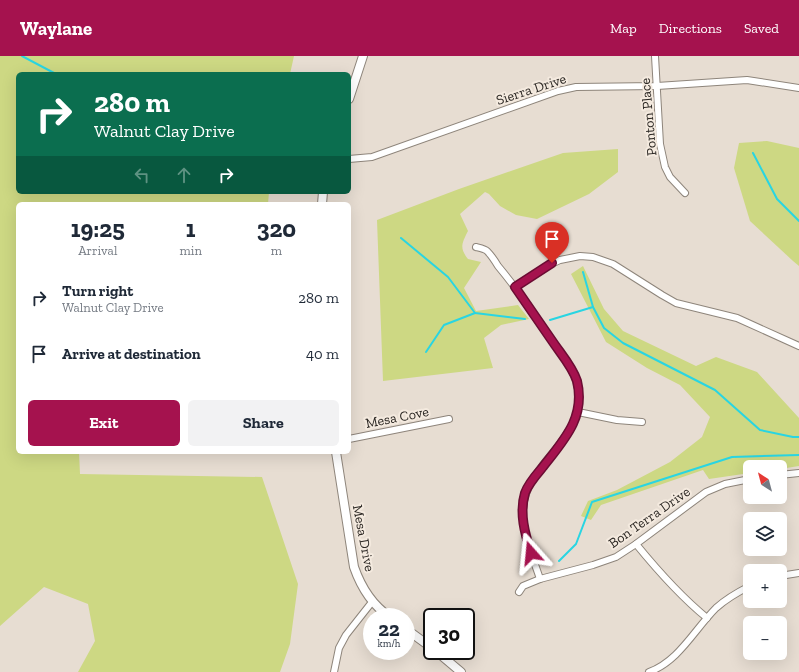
<!DOCTYPE html>
<html lang="en">
<head>
<meta charset="utf-8">
<style>
  :root { --surface:#fff; --page:#f2f2f3; --text:#1f2937; --muted:#747a83; --accent:#a5124e }
  body { margin:0; font-family:"Zilla Slab",serif; background:var(--page); color:var(--text); height:100vh; display:flex; flex-direction:column; font-size:15px; white-space:nowrap }
  * { box-sizing:border-box; margin:0 }
  p { font-size:13px; color:var(--muted) }
  .icon { flex:none; width:22px; height:22px; fill:none; stroke:currentColor; stroke-width:2; stroke-linecap:round; stroke-linejoin:round }
  .map { position:relative; flex:1; overflow:hidden }
  .drawer { position:absolute; left:16px; top:146px; width:335px; height:252px; display:flex; flex-direction:column; background:var(--surface); border-radius:6px; box-shadow:0 4px 16px #0002 }
  .drawer>* { flex:none }
  .top-card { position:absolute; left:16px; top:16px; width:335px; height:122px; border-radius:6px; box-shadow:0 4px 16px #0002; background:#0b6e4f; color:#fff; overflow:hidden }
  .needle { width:26px; rotate:324deg }
  .buttons { position:absolute; left:743px; top:404px; display:grid; gap:8px }
  .buttons a { display:grid; place-items:center; width:44px; height:44px; border-radius:6px; background:var(--surface); box-shadow:0 4px 16px #0002; font-size:20px }
  .speed { position:absolute; left:363px; top:552px; display:flex; gap:8px; font-size:20px; font-weight:700; text-align:center }
  .speed>* { display:grid; place-content:center; width:52px; height:52px; border-radius:50%; background:var(--surface); box-shadow:0 4px 16px #0002; line-height:1 }
  .speed small { font-size:10px; font-weight:400 }
  .speed .limit { border:2px solid #111; border-radius:6px; background:#fff; color:#111 }
  .pin { position:absolute; display:grid; place-items:center; width:34px; height:34px; color:#fff; margin:-41px -17px; border-radius:50% 50% 50% 0; rotate:-45deg; box-shadow:0 0 4px #0007 }
  .pin .icon { rotate:45deg }
  .me { position:absolute; width:44px; margin:-22px; rotate:342deg; stroke-linejoin:round; filter:drop-shadow(0 0 3px #0008) }
  .turn { display:flex; align-items:center; gap:14px; height:84px; padding:0 12px; font-size:18px }
  .turn .icon { width:52px; height:52px; stroke-width:2.5 }
  .turn b { display:block; font-size:28px; line-height:34px }
  .lanes { display:flex; align-items:center; height:38px; padding:0 12px; background:#0003; justify-content:center; gap:20px; direction:ltr }
  .lanes .off { opacity:.35 }
  .eta { display:flex; justify-content:space-evenly; align-items:center; height:68px; text-align:center }
  .eta b { font-size:24px; font-weight:700; line-height:28px }
  .cta { display:flex; gap:8px; margin-top:auto; padding:8px 12px }
  .cta a { flex:1; height:46px; border-radius:6px; background:var(--accent); color:#fff; font-size:16px; font-weight:700; line-height:46px; text-align:center }
  .cta a+a { background:var(--page); color:var(--text) }
  ul { padding:0; list-style:none }
  li { display:flex; align-items:center; gap:12px; height:56px; padding:0 12px }
  li div { flex:1 }
  li b { display:block; font-size:15px }
  li em { font-style:normal }
  header { display:flex; align-items:center; gap:24px; box-sizing:border-box; height:56px; padding:0 20px; background:var(--accent); color:#fff }
  header strong { font-size:19px }
  nav { display:flex; gap:22px; margin-inline-start:auto; font-size:14px }
  .map>svg:first-child { display:block }
  .green { fill:#cdd883 }
  .lines { fill:none; stroke-linecap:round; stroke-linejoin:round }
  .stream { stroke:#29d5e2; stroke-width:2 }
  .minor-casing { stroke:#8e857b; stroke-width:8 }
  .tertiary-casing { stroke:#8e857b; stroke-width:10 }
  .minor { stroke:#fff; stroke-width:6 }
  .tertiary { stroke:#fff; stroke-width:8 }
  .route-casing { stroke:#6b0c33; stroke-width:10 }
  .route { stroke:#a5124e; stroke-width:7 }
  .labels { text-anchor:middle; stroke-width:4; stroke-linejoin:round; paint-order:stroke }
  .street-label { font-size:14px; fill:#2b2723; stroke:#f4eadf }
</style>
</head>
<body>
<header>
<strong>Waylane</strong>
<nav><a>Map</a><a>Directions</a><a>Saved</a></nav>
</header>
<div class="map">
<svg width="799" height="616" viewBox="0 0 799 616">
  <rect width="100%" height="100%" fill="#e7ddd2"/>
  <g class="green">
    <polygon points="0,0 294,0 290,18 18,18 18,136 269,136 268,148 18,148 18,396 79,396 80,418 262,421 298,528 290,588 280,616 78,616 95,585 88,548 44,531 0,570"/>
    <polygon points="767,85 799,92 799,210 793,205 750,165 734,112 739,87"/>
    <path d="M618 93V116L589 138 537 163 516 159 500 150 489 138 485 136 460 158 468 175C462 187 459 192 468 203L481 206 464 232 476 255 518 249 529 263 501 269 484 282 493 312 383 325 377 164 459 133 563 97Z"/>
    <polygon points="583,210 604,253 623,275 696,310 716,301 757,316 799,362 799,410 780,413 780,411 750,411 750,417 709,423 703,414 601,449 591,464 581,460 588,445 617,434 670,406 702,381 710,361 680,329 647,312 606,286 571,218"/>
  </g>
  <g class="lines">
    <g class="stream">
      <polyline points="22,0 56,18"/>
      <polyline points="141,18 148,17 158,18"/>
      <polyline points="753,97 777,143 799,165"/>
      <polyline points="401,182 448,221 475,257 525,263"/>
      <polyline points="583,216 593,251"/>
      <polyline points="550,264 593,251 604,272 623,287 715,334 760,374 793,381 799,381"/>
      <polyline points="426,296 444,269 475,257"/>
      <polyline points="559,505 576,488 592,446 732,401 799,399"/>
    </g>
    <defs>
      <g id="minor">
        <polyline points="655,0 660,88 665,111 670,121 685,137"/>
        <polyline points="349,103 372,101 558,35 576,31 657,30 747,24 799,32"/>
        <path d="M476 191C480 192 485 193 487 195 491 199 495 205 498 210 508 222 518 235 527 249 537 264 548 278 558 293 564 303 573 314 576 324 593 382 526 403 523 453 521 477 533 501 540 523"/>
        <polyline points="515,231 545,211 560,204 580,200 593,201 613,208 662,239 676,247 737,262 799,290"/>
        <polyline points="578,356 617,364 642,366"/>
        <polyline points="349,383 449,363"/>
        <polyline points="780,419 799,417"/>
        <path d="M636 488C658 515 680 540 707 562"/>
        <polyline points="780,520 799,517"/>
        <polyline points="519,536 523,530 540,523 593,509 616,501 636,488 706,436 725,428 750,423"/>
        <polyline points="334,616 339,592 346,579 372,546"/>
        <path d="M649 616C679 605 694 574 716 552 726 543 738 536 750 530"/>
      </g>
      <g id="tertiary">
        <polyline points="349,43 363,0"/>
        <polyline points="322,148 323,136"/>
        <path d="M336 396 354 511C361 531 372 549 390 561"/>
        <polyline points="406,573 432,592"/>
        <polyline points="436,595 461,616"/>
      </g>
    </defs>
    <use href="#minor" class="minor-casing"/>
    <use href="#tertiary" class="tertiary-casing"/>
    <use href="#minor" class="minor"/>
    <use href="#tertiary" class="tertiary"/>
  </g>
  <g class="lines">
    <defs>
      <path id="route" d="M531 497C525 478 519 457 525 437 528 428 536 419 542 412 563 385 586 362 577 325 573 312 562 299 555 289 541 269 528 250 515 231L552 207"/>
    </defs>
    <use href="#route" class="route-casing"/>
    <use href="#route" class="route"/>
  </g>
  <g class="labels">
    <g class="street-label">
      <text transform="translate(531 33) rotate(-18)" y="5">Sierra Drive</text>
      <text transform="translate(648 61) rotate(-95)" y="5">Ponton Place</text>
      <text transform="translate(397 361) rotate(-11)" y="5">Mesa Cove</text>
      <text transform="translate(649 461) rotate(-35)" y="5">Bon Terra Drive</text>
      <text transform="translate(364 482) rotate(79)" y="5">Mesa Drive</text>
    </g>
  </g>
</svg>
<div class="buttons">
<a><svg class="needle" viewBox="-14 -14 28 28"><path d="M0-13l5 13h-10z" fill="#e53935"/><path d="M0 13l5-13h-10z" fill="#747a83"/></svg></a>
<a><svg class="icon" aria-label="layers" viewBox="0 0 24 24"><path d="M12 4l9 5-9 5-9-5zM3 14l9 5 9-5"/></svg></a>
<a>+</a>
<a>−</a>
</div>
<div class="speed"><div>22<small>km/h</small></div><div class="limit">30</div></div>
<div class="pin" style="left:552px;top:207px;background:#d93025"><svg class="icon" aria-label="arrive" viewBox="0 0 24 24"><path d="M6 21V4h12l-3 4 3 4H6"/></svg></div>
<svg class="me" style="left:531px;top:497px" viewBox="-20 -20 40 40"><path d="M0-17L14 15 0 8-14 15z" fill="#a5124e" stroke="#fff" stroke-width="4"/></svg>
<div class="top-card">
<div class="turn"><svg class="icon" aria-label="right" viewBox="0 0 24 24"><path d="M7 20v-9h11M14 6l5 5-5 5"/></svg><div><b>280 m</b>Walnut Clay Drive</div></div>
<div class="lanes"><svg class="icon off" aria-label="left" viewBox="0 0 24 24"><path d="M17 20v-9H6M10 6l-5 5 5 5"/></svg><svg class="icon off" aria-label="ahead" viewBox="0 0 24 24"><path d="M12 20V5M6 11l6-6 6 6"/></svg><svg class="icon" aria-label="right" viewBox="0 0 24 24"><path d="M7 20v-9h11M14 6l5 5-5 5"/></svg></div>
</div>
<section class="drawer">
<div class="eta">
<div><b>19:25</b><p>Arrival</p></div>
<div><b>1</b><p>min</p></div>
<div><b>320</b><p>m</p></div>
</div>
<ul>
<li><svg class="icon" aria-label="right" viewBox="0 0 24 24"><path d="M7 20v-9h11M14 6l5 5-5 5"/></svg><div><b>Turn right</b><p>Walnut Clay Drive</p></div><em>280 m</em></li>
<li><svg class="icon" aria-label="arrive" viewBox="0 0 24 24"><path d="M6 21V4h12l-3 4 3 4H6"/></svg><div><b>Arrive at destination</b></div><em>40 m</em></li>
</ul>
<div class="cta"><a>Exit</a><a>Share</a></div>
</section>
</div>
</body>
</html>
